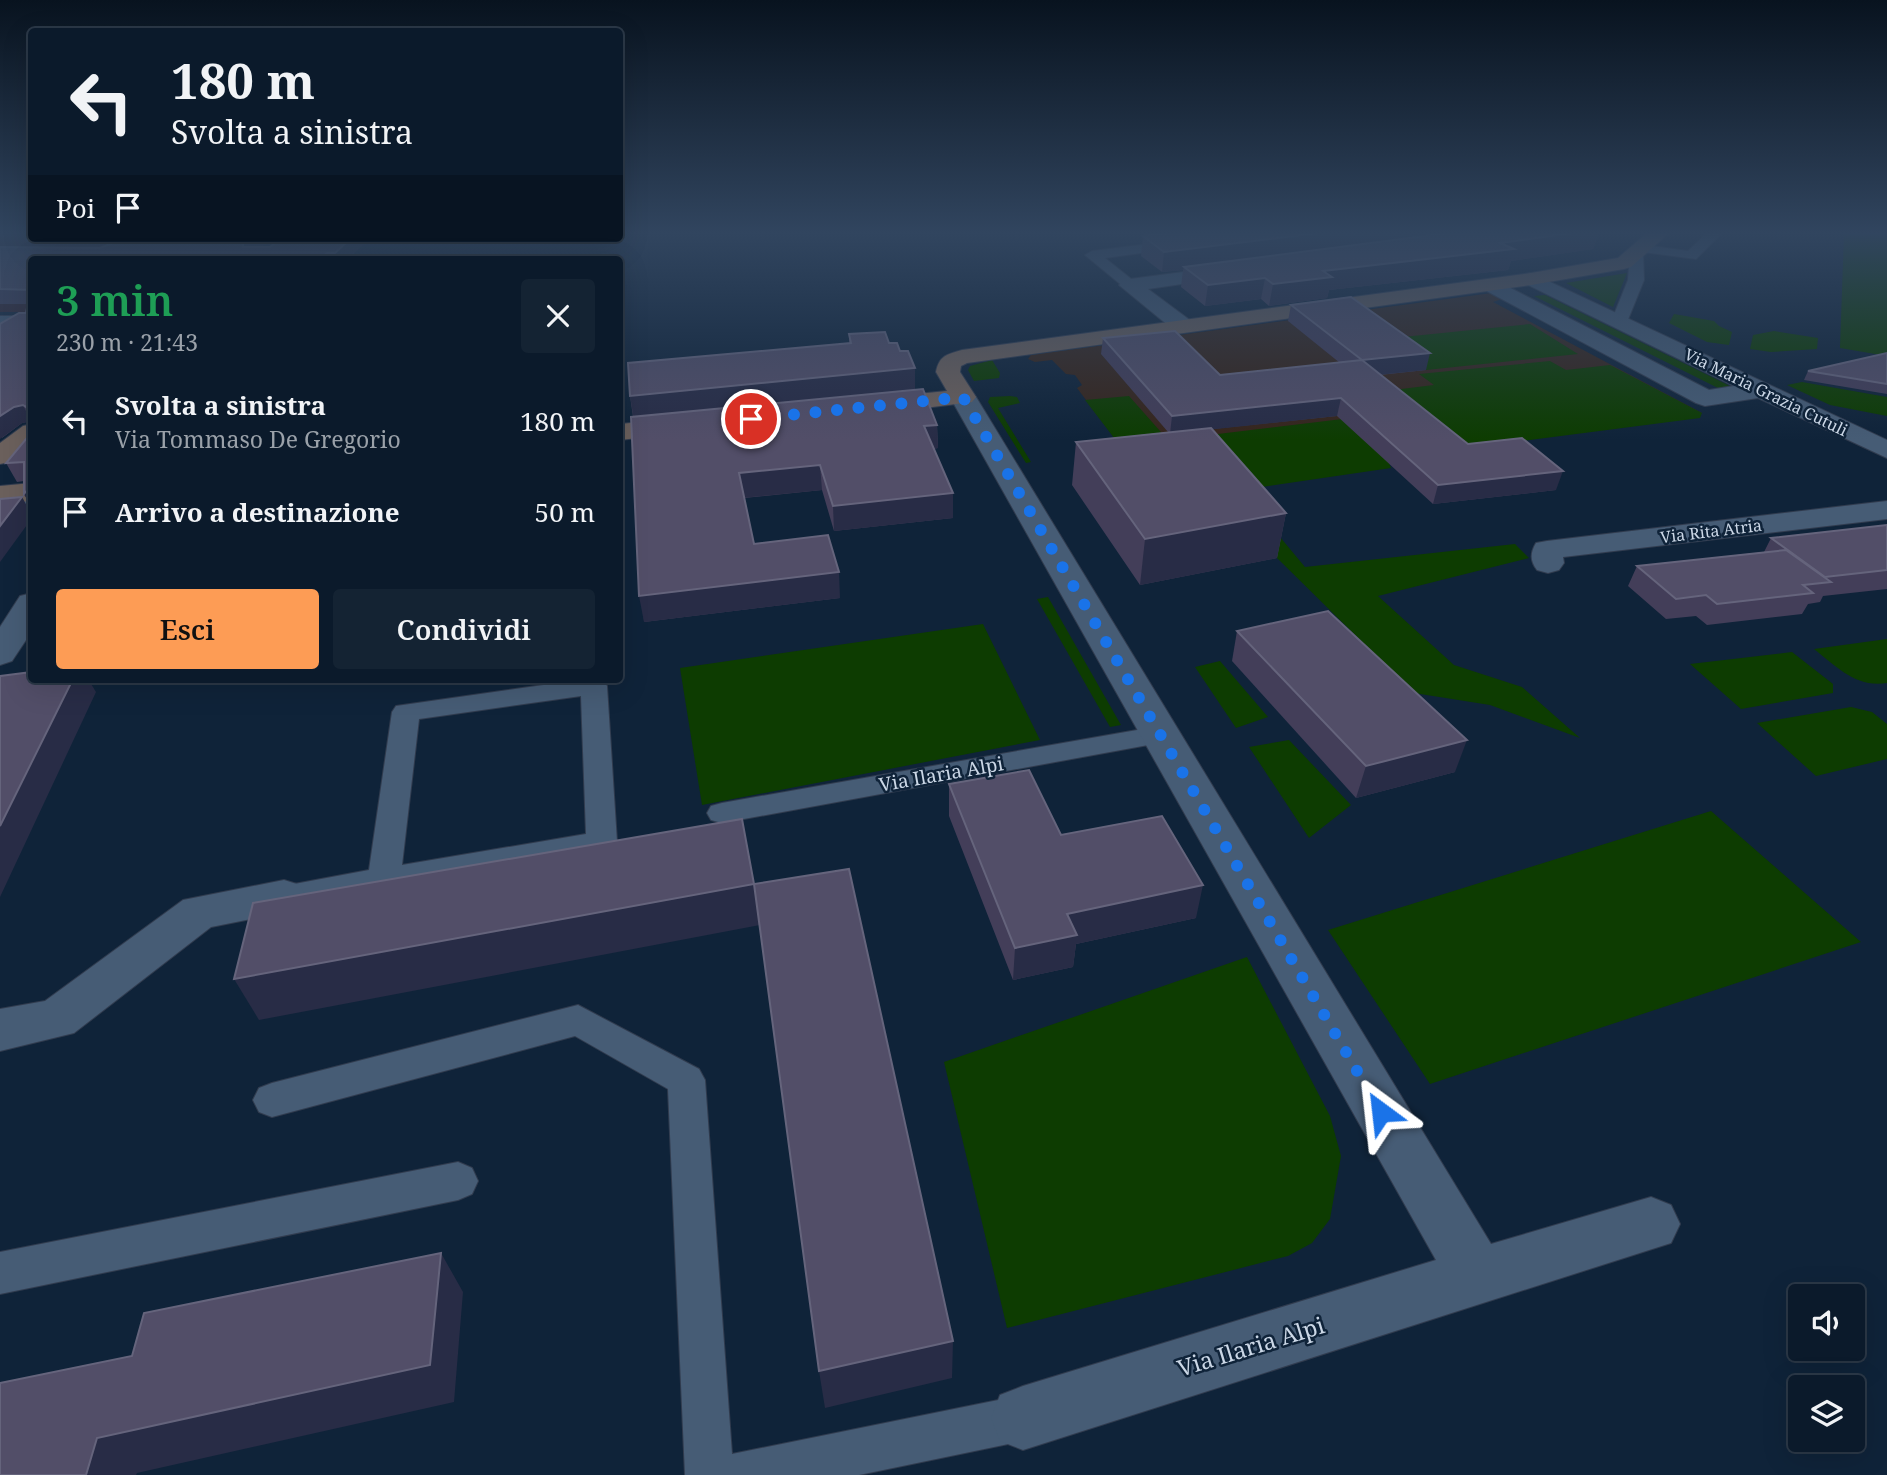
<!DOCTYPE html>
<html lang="it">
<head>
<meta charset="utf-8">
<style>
  :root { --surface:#0b1a2b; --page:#142333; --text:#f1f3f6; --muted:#9aa1a9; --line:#2b3847; --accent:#fd9c55 }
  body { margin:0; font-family:"Noto Serif",serif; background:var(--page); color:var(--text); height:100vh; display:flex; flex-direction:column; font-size:26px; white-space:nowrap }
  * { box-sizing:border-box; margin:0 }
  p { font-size:23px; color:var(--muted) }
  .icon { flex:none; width:38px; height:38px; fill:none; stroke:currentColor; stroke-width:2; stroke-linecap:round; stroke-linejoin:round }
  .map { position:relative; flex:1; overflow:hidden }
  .details { position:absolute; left:28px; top:256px; width:595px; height:427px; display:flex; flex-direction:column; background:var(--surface); border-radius:7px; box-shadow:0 7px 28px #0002,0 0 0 2px var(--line) }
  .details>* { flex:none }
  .guide { position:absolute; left:28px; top:28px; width:595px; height:214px; border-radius:7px; box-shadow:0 7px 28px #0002,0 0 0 2px var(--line); background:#0b1a2b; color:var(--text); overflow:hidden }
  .buttons { position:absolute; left:1788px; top:1284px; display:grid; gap:14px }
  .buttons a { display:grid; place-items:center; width:77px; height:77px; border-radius:7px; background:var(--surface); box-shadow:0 7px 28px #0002,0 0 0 2px var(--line); font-size:35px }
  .pin { position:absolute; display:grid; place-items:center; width:60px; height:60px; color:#fff; margin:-30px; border:4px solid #fff; border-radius:50%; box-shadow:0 2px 7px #0007 }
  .me { position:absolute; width:77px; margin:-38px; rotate:330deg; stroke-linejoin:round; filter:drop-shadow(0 0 5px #0008) }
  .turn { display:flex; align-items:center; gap:24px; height:147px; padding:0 28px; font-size:32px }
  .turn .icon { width:91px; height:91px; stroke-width:2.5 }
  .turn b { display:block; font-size:49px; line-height:60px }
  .then { display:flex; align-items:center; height:66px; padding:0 28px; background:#0003; gap:14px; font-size:26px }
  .round { display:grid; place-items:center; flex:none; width:74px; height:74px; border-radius:7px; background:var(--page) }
  .summary { display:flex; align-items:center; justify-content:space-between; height:119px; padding:0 28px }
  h1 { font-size:42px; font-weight:600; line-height:52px; color:#1e9e55 }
  .button { display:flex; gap:14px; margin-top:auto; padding:14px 28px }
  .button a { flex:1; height:80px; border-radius:7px; background:var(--accent); color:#111; font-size:28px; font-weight:600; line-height:80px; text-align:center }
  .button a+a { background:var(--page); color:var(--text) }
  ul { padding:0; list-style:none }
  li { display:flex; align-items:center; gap:21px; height:91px; padding:0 28px }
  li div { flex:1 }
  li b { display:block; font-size:26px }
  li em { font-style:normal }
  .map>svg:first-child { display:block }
  .commercial { fill:#34232e }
  .education { fill:#36251c }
  .green { fill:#0d3c01 }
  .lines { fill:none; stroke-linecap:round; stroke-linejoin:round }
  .lane-casing { stroke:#313c4f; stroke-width:2 }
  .street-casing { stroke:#313c4f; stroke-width:2 }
  .secondary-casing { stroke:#313c4f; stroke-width:2 }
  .lane { fill:#465c75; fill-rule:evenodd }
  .street { fill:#465c75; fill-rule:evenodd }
  .secondary { fill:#6b605c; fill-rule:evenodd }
  .wall { fill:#433e59 }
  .shaded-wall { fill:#282c46 }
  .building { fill:#524e68; stroke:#65647c; stroke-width:2 }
  .route { stroke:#1a73e8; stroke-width:12; stroke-dasharray:0 21.6 }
  .labels { text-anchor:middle; stroke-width:5; stroke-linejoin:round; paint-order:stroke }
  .far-street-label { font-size:16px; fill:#cbd7e6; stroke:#0f2339 }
  .street-label { font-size:19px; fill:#cbd7e6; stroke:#0f2339 }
  .near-street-label { font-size:23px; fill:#cbd7e6; stroke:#0f2339 }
</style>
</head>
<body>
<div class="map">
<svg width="1887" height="1475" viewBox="0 0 1887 1475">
  <rect width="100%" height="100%" fill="#0f2339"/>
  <polygon class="commercial" points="0,233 31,233 32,238 114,238 113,246 32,259 31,312 0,312"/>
  <polygon class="education" points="1492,293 1502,299 1493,302 1702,413 1144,477 1077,388 1082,385 1075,375 1066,374 1052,360 1035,362 1028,359 1031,355"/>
  <g class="green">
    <polygon points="1844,233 1887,233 1887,356 1840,348"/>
    <polygon points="1627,273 1613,307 1566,283"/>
    <polygon points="1545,295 1732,387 1720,389 1534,296"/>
    <polygon points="1674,314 1714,321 1719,326 1732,332 1729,345 1707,342 1669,323"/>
    <polygon points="1530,324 1578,354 1426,370 1383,339"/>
    <polygon points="1774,331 1818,338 1817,349 1771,352 1750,349 1753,335"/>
    <polygon points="992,360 1000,373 999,378 974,381 968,370 970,366"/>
    <polygon points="1550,361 1566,370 1610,365 1702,413 1700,418 1498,444 1389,463 1391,468 1241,490 1305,567 1515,544 1529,558 1378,596 1454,665 1522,687 1580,738 1490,705 1414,693 1277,558 1144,477 1085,400 1129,396 1168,440 1409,411 1393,390 1434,385 1419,374"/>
    <polygon points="1802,382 1887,397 1887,416 1830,405 1787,385"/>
    <polygon points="1010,396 1017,397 1020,403 998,408 1031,462 1026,463 988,402 990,397"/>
    <polygon points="1048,597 1121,725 1110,727 1037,599"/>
    <polygon points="983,624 1040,740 702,805 680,668"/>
    <path d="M1887 639V683C1856 688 1837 667 1814 649Z"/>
    <polygon points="1792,652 1833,684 1833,693 1741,709 1690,664"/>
    <polygon points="1220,661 1268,717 1236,728 1195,667"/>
    <polygon points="1851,707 1872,712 1887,724 1887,759 1816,776 1757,723"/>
    <polygon points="1289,740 1351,805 1309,838 1249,747"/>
    <polygon points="1711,811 1861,942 1430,1084 1328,930"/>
    <polygon points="1247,957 1330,1116 1341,1156 1330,1219 1312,1243 1288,1256 1007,1328 944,1062"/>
  </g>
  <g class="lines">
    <defs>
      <g id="lane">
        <polygon points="1707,233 1722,233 1696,259 1643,252 1644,280 1627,322 1625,325 1613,325 1611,322 1628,280 1630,253 1636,249 1637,244 1688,251"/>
        <polygon points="1180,240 1185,241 1185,247 1105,258 1135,282 1138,285 1130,290 1125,288 1085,255 1092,251"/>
        <rect x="0" y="316" width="32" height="10"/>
        <path d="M586 679 603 680 607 686 617 842 613 850 284 909 273 906 268 897 273 888 369 870 392 712 396 706ZM581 696 586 834 402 865 419 719Z"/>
        <polygon points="1160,726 1170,729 1174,735 1170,741 722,823 711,820 707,813 711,806 722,803"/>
        <polygon points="578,1005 699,1069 705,1080 732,1454 1023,1395 1040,1401 1046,1418 1040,1435 1023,1441 859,1475 685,1475 668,1089 575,1036 272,1117 259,1112 253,1100 259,1088 272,1083"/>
        <polygon points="458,1162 472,1168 478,1181 472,1194 458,1200 0,1294 0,1252"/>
      </g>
      <g id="street">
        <polygon points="1236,265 1243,267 1246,271 1243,275 1148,289 1191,321 1194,326 1191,331 1175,331 1119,285 1123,281 1130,279"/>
        <polygon points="1531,273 1887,440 1887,458 1758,398 1705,406 1696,403 1483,289 1479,285 1483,281 1497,281 1709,390 1734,386 1524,283 1521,279 1524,275"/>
        <polygon points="963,389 972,392 976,397 1491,1244 1651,1197 1671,1205 1680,1224 1671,1243 1023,1450 1000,1441 991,1418 1000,1395 1023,1386 1436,1260 950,397 954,392"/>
        <polygon points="32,496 32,514 0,517 0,499"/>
        <path d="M1887 501V519L1563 557 1564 563 1559 570 1548 573 1537 570C1530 561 1530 553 1536 543L1547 541Z"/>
        <polygon points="32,593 32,631 12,661 0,665 0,627 20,596"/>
        <polygon points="284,880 300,885 306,897 300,909 211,927 74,1033 0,1051 0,1009 45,1001 183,900"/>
      </g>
      <g id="secondary">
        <path d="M1647 233H1669L1631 267 1624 269 1531 285 967 363 961 366 960 372 976 397 972 402 877 414 868 411 864 406 868 401 877 398 947 391 936 372C939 356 947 354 962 350L1531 273 1618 258Z"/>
        <polygon points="682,418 691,420 695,426 691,432 620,440 620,424"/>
        <polygon points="32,424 32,445 10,462 0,464 0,443 23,426"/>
        <polygon points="32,483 32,501 0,504 0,486"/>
      </g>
    </defs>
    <use href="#lane" class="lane-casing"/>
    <use href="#street" class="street-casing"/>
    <use href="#secondary" class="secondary-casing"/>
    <use href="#lane" class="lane"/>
    <use href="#street" class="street"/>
    <use href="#secondary" class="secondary"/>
  </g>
  <g class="wall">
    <polygon points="1142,233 1599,233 1593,249 1511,261 1508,270 1329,290 1327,298 1269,306 1261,299 1205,306 1181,287 1183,270 1162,272 1141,256 1143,236 1147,236"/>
    <polygon points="121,238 273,238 261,247 270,247 281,238 370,238 348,259 32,259 32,304 0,304 0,247 100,248 113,243"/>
    <polygon points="1291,305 1426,370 1380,375 1468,444 1556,490 1433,504 1337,416 1212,429 1286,513 1277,558 1140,585 1072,485 1076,442 1168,432 1101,354 1103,338 1220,375 1340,363 1288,321"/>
    <polygon points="32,306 32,421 22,423 2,438 26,313"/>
    <polygon points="849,334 889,343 915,389 937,425 938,448 933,449 953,493 953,518 834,531 822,490 744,498 754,544 840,598 644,622 633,417 630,396 849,344"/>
    <polygon points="1887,353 1887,394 1804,380 1808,371"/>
    <polygon points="32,434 32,508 24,494 24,481 17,482 6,463"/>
    <polygon points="1887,525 1887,589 1823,596 1820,602 1808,604 1802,614 1707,625 1696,616 1666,619 1628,586 1637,566 1764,552 1771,538"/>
    <polygon points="1237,631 1455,772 1356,798 1232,661"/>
    <polygon points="949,784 1061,835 1196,918 1076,944 1073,967 1013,980 949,816"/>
  </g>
  <g class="shaded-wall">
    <polygon points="1318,233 1444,233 1184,267 1183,270 1162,272 1164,252"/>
    <polygon points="1572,233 1599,233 1593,249 1511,261 1508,270 1329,290 1327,298 1269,306 1273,284 1323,271 1500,243"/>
    <polygon points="250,238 273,238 248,257 243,247 243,243"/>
    <polygon points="351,238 370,238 348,259 336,259 335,253"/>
    <polygon points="327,253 329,259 321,259"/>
    <polygon points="1265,278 1261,299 1205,306 1208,285"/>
    <polygon points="1430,353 1426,370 1358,377 1362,360"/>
    <polygon points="915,368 915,392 634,420 630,396"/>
    <polygon points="32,395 32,418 26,407"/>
    <polygon points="1341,398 1337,416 1170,434 1172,416"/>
    <polygon points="23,405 31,421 22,423 0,439 0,416 14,407"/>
    <polygon points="937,425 938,448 924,450 924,426"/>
    <polygon points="820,465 822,490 742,498 739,473"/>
    <polygon points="1563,471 1556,490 1433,504 1438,485"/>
    <polygon points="32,484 32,508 24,494"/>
    <polygon points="953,493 953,518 834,531 833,506"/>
    <polygon points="22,497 32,515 32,518 0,562 0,526"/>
    <polygon points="1286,513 1277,558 1140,585 1145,539"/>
    <polygon points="839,572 840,598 644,622 639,596"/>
    <polygon points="73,679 88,679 96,692 0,897 0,826"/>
    <polygon points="130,679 179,679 133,685"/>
    <polygon points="1467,740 1455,772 1356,798 1366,766"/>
    <polygon points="754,884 760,925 259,1020 234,979"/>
    <polygon points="1203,885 1196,918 1076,944 1073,967 1013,980 1015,948 1067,914"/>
    <polygon points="441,1253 463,1292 454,1402 137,1473 136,1475 86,1475 97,1438"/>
    <polygon points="953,1341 952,1378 825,1408 819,1371"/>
  </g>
  <g class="building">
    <polygon points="1167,233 1318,233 1164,252 1143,236"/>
    <polygon points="1448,233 1572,233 1500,243 1514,249 1323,271 1332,277 1273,284 1265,278 1208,285 1184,267"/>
    <polygon points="121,238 250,238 243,243 243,247 270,247 281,238 351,238 335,253 327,253 321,259 32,259 32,290 0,289 0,247 100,248 113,243"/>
    <polygon points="1351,297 1430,353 1362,360 1291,305"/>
    <polygon points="32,306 32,395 26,407 23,405 14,407 0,416 0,324 19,313 26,313 27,308"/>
    <polygon points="1175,331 1220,375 1362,360 1468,444 1522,438 1563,471 1438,485 1341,398 1172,416 1103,338"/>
    <polygon points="885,332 889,343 897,343 900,351 908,351 915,368 630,396 628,363 851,343 849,334"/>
    <polygon points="1887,353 1887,384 1808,371"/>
    <polygon points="923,389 937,425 924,426 953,493 833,506 820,465 739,473 754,544 828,535 839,572 639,596 631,417"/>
    <polygon points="1211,428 1286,513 1145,539 1076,442"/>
    <polygon points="31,433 32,434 32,484 24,494 24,462 6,463"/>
    <polygon points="22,497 0,526 0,499"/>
    <polygon points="1887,525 1887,570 1825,577 1771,538"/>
    <polygon points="1786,550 1831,582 1803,585 1813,593 1717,604 1706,595 1676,599 1637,566"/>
    <polygon points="1328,611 1467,740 1366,766 1237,631"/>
    <polygon points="32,672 32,679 73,679 0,826 0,676"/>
    <polygon points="1029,770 1061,835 1162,816 1203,885 1067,914 1077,935 1015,948 949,784"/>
    <polygon points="742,819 754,884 234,979 253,903"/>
    <polygon points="849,869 953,1341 819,1371 754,884"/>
    <polygon points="441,1253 430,1365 97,1438 86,1475 0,1475 0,1383 132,1356 144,1313"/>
  </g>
  <linearGradient id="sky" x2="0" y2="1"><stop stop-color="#08131f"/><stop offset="0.53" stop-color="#31455f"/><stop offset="1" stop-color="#31455f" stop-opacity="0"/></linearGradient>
  <rect width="1887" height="440" fill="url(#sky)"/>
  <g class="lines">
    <polyline class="route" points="751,419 963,397 1381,1112"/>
  </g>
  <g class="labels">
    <g class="far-street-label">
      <text transform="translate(1766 392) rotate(26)" y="6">Via Maria Grazia Cutuli</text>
      <text transform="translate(1711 531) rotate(-7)" y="6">Via Rita Atria</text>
    </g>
    <g class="street-label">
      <text transform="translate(941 774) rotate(-10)" y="7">Via Ilaria Alpi</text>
    </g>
    <g class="near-street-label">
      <text transform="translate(1251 1347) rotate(-17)" y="8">Via Ilaria Alpi</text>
    </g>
  </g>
</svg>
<div class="buttons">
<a><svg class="icon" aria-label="sound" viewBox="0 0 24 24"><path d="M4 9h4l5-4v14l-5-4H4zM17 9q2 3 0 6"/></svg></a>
<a><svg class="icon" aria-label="layers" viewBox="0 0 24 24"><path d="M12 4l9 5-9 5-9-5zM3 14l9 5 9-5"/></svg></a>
</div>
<div class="pin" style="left:751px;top:419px;background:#d93025"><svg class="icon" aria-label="arrive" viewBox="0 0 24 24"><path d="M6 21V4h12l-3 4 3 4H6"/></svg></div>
<svg class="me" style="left:1381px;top:1112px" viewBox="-20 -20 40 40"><path d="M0-17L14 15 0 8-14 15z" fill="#1a73e8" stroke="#fff" stroke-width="4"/></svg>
<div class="guide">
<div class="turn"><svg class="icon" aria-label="left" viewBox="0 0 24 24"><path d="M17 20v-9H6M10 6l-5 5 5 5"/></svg><div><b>180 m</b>Svolta a sinistra</div></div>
<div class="then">Poi<svg class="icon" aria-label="arrive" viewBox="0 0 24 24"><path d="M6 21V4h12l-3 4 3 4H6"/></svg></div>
</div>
<section class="details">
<div class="summary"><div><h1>3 min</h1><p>230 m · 21:43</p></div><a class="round"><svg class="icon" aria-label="close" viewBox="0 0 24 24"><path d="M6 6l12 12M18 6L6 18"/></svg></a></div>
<ul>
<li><svg class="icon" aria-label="left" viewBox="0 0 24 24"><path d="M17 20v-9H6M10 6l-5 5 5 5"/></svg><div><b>Svolta a sinistra</b><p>Via Tommaso De Gregorio</p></div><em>180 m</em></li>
<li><svg class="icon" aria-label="arrive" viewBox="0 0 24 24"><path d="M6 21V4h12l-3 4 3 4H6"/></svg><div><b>Arrivo a destinazione</b></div><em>50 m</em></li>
</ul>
<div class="button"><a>Esci</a><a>Condividi</a></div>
</section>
</div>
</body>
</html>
